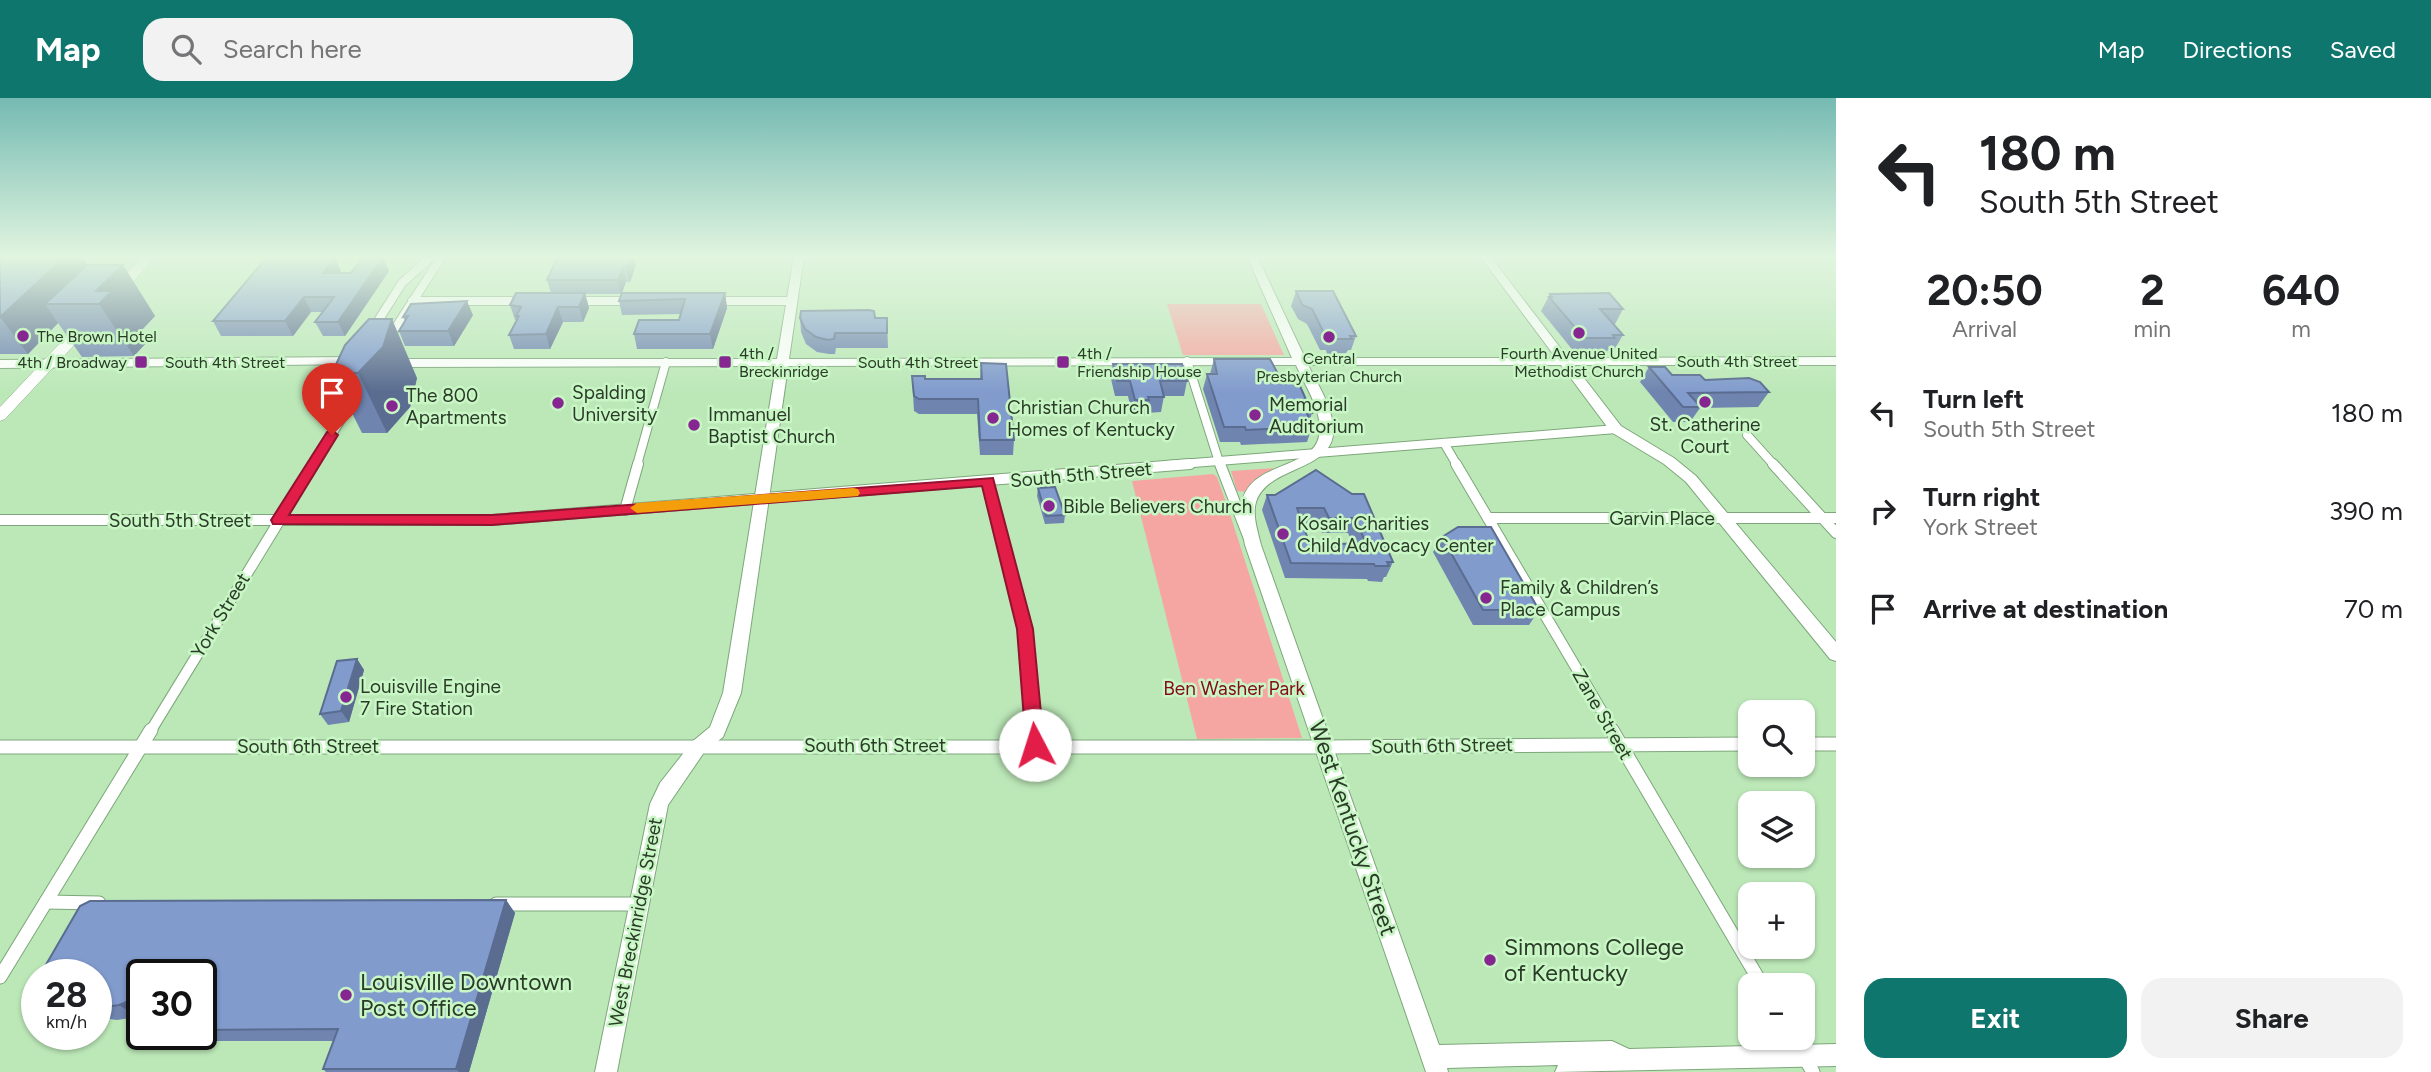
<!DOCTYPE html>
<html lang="en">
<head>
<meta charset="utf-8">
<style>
  :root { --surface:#fff; --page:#f2f2f2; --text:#202124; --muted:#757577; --accent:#0f766e }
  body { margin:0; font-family:Figtree,sans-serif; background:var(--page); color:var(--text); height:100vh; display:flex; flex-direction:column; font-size:26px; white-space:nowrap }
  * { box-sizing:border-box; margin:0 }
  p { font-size:23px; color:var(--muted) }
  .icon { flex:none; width:38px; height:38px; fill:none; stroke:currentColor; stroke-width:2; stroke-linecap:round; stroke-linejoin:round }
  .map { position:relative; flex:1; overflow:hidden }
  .details { display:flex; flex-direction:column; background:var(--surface); width:595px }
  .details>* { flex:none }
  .guide { background:#fff; color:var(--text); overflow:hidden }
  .fabs { position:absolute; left:1738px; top:602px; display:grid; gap:14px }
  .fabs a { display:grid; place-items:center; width:77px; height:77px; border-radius:14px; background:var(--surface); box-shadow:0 2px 5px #0004; font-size:35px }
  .speed { position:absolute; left:21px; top:861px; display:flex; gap:14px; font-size:35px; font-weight:700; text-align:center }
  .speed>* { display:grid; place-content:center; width:91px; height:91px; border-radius:50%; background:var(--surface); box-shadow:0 2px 5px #0004; line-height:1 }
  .speed small { font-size:18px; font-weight:400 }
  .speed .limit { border:4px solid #111; border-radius:10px; background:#fff; color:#111 }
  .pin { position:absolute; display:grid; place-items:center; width:60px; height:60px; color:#fff; margin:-72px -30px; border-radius:50% 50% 50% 0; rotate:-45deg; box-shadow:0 0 7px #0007 }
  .pin .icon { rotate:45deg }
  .me { position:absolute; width:77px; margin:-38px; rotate:355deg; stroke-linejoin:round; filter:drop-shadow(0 0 5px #0008) }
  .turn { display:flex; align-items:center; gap:24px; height:147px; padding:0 28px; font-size:32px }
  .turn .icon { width:91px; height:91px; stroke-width:2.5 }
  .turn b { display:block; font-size:49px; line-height:60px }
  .eta { display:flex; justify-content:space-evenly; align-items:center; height:119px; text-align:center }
  .eta b { font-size:42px; font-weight:700; line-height:49px }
  .primary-button { display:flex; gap:14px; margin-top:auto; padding:14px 28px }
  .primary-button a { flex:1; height:80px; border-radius:21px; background:var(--accent); color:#fff; font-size:28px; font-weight:700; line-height:80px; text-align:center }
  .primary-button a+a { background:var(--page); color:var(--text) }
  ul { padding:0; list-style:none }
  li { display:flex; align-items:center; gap:21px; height:98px; padding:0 28px }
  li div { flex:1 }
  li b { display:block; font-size:26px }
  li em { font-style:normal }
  header { display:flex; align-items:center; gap:42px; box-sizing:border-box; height:98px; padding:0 35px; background:var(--accent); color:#fff }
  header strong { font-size:33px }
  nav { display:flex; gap:38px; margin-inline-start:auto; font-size:24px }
  .search { width:490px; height:63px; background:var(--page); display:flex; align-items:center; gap:18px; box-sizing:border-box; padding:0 24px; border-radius:21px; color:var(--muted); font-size:26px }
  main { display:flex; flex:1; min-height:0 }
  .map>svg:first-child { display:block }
  .green { fill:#f6a6a2 }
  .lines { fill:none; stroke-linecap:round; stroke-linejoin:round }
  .street-far2-casing { stroke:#7da77a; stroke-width:10 }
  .street-far1-casing { stroke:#7da77a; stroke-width:12 }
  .street-casing { stroke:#7da77a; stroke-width:15 }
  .secondary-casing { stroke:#7da77a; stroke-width:2 }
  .primary-casing { stroke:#7da77a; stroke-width:1 }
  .street-far2 { stroke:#fff; stroke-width:8 }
  .street-far1 { stroke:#fff; stroke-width:10 }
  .street { stroke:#fff; stroke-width:13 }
  .secondary { fill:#fff; fill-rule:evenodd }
  .primary { fill:#fff; fill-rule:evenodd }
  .wall { fill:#6f85b0; fill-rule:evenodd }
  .shaded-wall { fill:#5a6c90 }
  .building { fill:#819bcd; stroke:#5a6c90; stroke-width:2; fill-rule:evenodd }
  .route { fill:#e11d48; stroke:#92132f; stroke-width:2 }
  .slow { fill:#f59e0b }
  .poi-dot { fill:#852691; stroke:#c9f6c5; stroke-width:2.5 }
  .labels { text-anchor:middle; stroke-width:5; stroke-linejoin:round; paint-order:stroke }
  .far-poi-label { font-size:16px; fill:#2a3b28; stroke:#c9f6c5; text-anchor:start }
  .far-street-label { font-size:16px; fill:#2a3b28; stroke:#c9f6c5 }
  .poi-label { font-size:19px; fill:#2a3b28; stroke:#c9f6c5; text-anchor:start }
  .street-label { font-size:19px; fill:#2a3b28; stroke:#c9f6c5 }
  .park-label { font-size:19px; fill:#840b1b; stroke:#c9f6c5 }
  .near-street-label { font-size:23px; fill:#2a3b28; stroke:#c9f6c5 }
  .near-poi-label { font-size:23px; fill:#2a3b28; stroke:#c9f6c5; text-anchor:start }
</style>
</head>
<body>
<header>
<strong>Map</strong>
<div class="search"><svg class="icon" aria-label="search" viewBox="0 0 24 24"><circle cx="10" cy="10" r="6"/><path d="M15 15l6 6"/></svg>Search here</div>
<nav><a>Map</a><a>Directions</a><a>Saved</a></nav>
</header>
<main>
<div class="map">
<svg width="1836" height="974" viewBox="0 0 1836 974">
  <rect width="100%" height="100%" fill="#bce8b8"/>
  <g class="green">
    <polygon points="1167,206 1261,206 1284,257 1183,257"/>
    <polygon points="1274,370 1258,381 1247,394 1237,393 1231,373"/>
    <polygon points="1213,376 1217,379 1227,407 1302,640 1197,641 1132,383"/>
  </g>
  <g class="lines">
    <defs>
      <g id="street-far2">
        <polyline points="412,203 525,203"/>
        <polyline points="576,203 633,203"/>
        <polyline points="712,203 792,203"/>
        <polyline points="371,234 402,185 432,158"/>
        <polyline points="389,240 442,158"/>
        <polyline points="1187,263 1220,367"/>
        <polyline points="1747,337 1774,367"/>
        <polyline points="1444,345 1457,367"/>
        <polyline points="313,367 355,299"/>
        <polyline points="637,367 666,264"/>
        <polyline points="1168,367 1616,331"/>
      </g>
      <g id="street-far1">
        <polyline points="1220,366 1248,438"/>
        <polyline points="1456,366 1614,634"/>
        <polyline points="1773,366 1836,435"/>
        <polyline points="988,383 1025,531 1034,634"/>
        <polyline points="625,412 638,366"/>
        <polyline points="1488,420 1836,420"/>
        <polyline points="0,422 492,422 1190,366"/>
        <polyline points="150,634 314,366"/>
      </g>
      <g id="street">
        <polyline points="1034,632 1035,647"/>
        <polyline points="1612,632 1762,887"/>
        <polyline points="1802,646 1836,646"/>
        <polyline points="0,649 1325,649 1750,646"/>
        <polyline points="46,804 99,805"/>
        <polyline points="496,806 637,806"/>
        <polyline points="0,879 151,632"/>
        <polyline points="1793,940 1813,974"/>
      </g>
      <g id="secondary">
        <path d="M794 158H804L789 261 1292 260 1247 158H1257L1305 260H1556L1480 158H1490L1568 260 1836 259V267H1574L1621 328 1674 360 1696 378 1836 544V563L1830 561 1686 384 1664 366 1611 334 1561 267H1308C1316 283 1327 300 1331 317 1348 376 1269 363 1256 404 1252 417 1258 434 1261 447L1439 947 1612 943 1629 951 1836 946V968L1555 974 1558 967 1447 970 1448 974H1426L1245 447C1243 435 1239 422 1241 410 1245 362 1313 373 1319 338 1324 315 1305 288 1296 267L788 268 741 595 723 639 705 653 668 707 617 974H595L650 706 660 685 693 643 710 629 723 595 776 268 389 269 383 265 389 261H777Z"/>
        <polygon points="357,259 363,263 361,266 0,270 0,262"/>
      </g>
      <g id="primary">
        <polygon points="143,158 156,158 119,199 109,199 109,193"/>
        <polygon points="85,223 90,224 90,230 5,321 0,323 0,309 80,224"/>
      </g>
    </defs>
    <use href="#street-far2" class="street-far2-casing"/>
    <use href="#street-far1" class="street-far1-casing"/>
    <use href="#street" class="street-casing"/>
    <use href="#secondary" class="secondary-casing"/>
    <use href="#primary" class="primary-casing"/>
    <use href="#street-far2" class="street-far2"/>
    <use href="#street-far1" class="street-far1"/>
    <use href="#street" class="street"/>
    <use href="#secondary" class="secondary"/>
    <use href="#primary" class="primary"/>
  </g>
  <g class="wall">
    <polygon points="0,158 82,158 88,167 123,167 155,218 139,235 146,245 134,258 82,259 58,225 28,256 0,256"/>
    <polygon points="335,159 341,174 341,175 389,173 345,238 323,238 315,224 323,214 311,214 293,238 221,238 213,223"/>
    <polygon points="636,167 630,184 626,184 622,195 725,195 727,210 713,251 637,251 634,236 679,222 681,216 622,217 619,203 621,196 585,196 589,210 583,224 563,224 550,251 514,251 509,237 517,222 515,222 510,207 551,195 547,182"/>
    <polygon points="1296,193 1356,238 1351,252 1348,252 1346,255 1327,256 1326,252 1320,252 1307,226 1298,221 1291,208"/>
    <polygon points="1550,196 1623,211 1615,226 1613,226 1623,237 1614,252 1608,252 1606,254 1575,255 1541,213"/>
    <polygon points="473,217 454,248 405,248 399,233 405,223 403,219"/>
    <polygon points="800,220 887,220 888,250 836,250 835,256 829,256 817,254 806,246 801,234"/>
    <polygon points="345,247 417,280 410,309 387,335 362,335 332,275"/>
    <polygon points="1214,261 1278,276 1295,288 1312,315 1310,322 1312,329 1307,344 1241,347 1240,344 1220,344 1203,291 1207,276 1210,276"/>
    <polygon points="981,265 1014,342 1013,357 980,357 977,316 919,316 914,313 912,278 925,281 980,281"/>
    <polygon points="1113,266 1187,283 1184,298 1164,298 1161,314 1146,315 1146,317 1132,317 1128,298 1115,298 1111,281"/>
    <polygon points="1649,269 1672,277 1705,282 1769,294 1758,309 1700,310 1690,324 1673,324 1640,284"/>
    <path d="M1316 372 1393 464 1386 479H1384L1382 484 1368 483 1367 481 1285 480 1262 412 1267 397H1275ZM1302 426H1318L1322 435H1348L1353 446 1310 447Z"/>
    <polygon points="1038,390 1065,417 1064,425 1045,426 1037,398"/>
    <polygon points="1442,439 1539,512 1529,527 1473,527 1433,454"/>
    <polygon points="357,561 364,572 349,624 328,627 320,616"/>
    <polygon points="506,802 515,815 469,974 326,974 323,971 333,943 173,943 162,936 201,936 201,877 142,877 137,919 117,922 96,919 96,877"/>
  </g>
  <g class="shaded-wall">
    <polygon points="66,158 82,158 99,184 45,206 58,225 28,256 0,219"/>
    <polygon points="631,158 634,158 636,167 630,184 626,169"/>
    <polygon points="335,159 341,174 330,189 323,175"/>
    <polygon points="383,159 389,173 345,238 338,224"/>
    <polygon points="123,167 155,218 139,235 146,245 134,258 99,206 96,193"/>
    <polygon points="623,169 626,184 621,196 618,182"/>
    <polygon points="585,195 589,210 583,224 579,209"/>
    <polygon points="725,195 727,210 713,251 710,236"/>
    <polygon points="304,199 311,214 293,238 285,223"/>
    <polygon points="467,203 473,217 454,248 448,233"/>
    <polygon points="558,209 563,224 550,251 546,236"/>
    <polygon points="392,221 417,280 410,309 387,335 358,275"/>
    <polygon points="357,561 364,572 349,624 341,613"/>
    <polygon points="506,802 515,815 469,974 459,974 456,971"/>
    <polygon points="142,898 142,917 137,919 119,907"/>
  </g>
  <g class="building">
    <polygon points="0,158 66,158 0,219"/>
    <polygon points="558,158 631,158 626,169 623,169 618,182 547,182"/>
    <polygon points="267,159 335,159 323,175 351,175 363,159 383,159 338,224 315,224 334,199 304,199 285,223 213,223"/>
    <polygon points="87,167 123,167 96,193 112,193 99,206 45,206"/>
    <polygon points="1296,193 1333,193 1356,238 1350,238 1352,241 1332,241 1331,237 1325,237 1312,211 1302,207"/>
    <polygon points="516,195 585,195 579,209 558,209 546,236 509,237 519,218 516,218 521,209 510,207"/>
    <polygon points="622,195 725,195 710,236 634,236 639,222 679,222 685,201 619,203"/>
    <polygon points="1609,195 1623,211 1600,211 1623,237 1613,237 1615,240 1584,240 1549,199 1552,199 1550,196"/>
    <polygon points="467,203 448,233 399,233 408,218 403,219 411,206"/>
    <polygon points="869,212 874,213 875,220 887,220 887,235 835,235 834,241 828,242 816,239 805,231 800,220 801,213"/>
    <polygon points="369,221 392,221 383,249 358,275 332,275 345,247"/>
    <polygon points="1214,261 1270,261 1278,276 1290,276 1295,288 1300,288 1312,315 1307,315 1312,329 1246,332 1245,329 1224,329 1207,276 1217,276"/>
    <polygon points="981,265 1006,266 1014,342 980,342 978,301 919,301 914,298 912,278 925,278 925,281 982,281"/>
    <polygon points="1113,266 1182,266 1187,283 1160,283 1164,299 1148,299 1149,302 1135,302 1130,283 1117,283"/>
    <polygon points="1649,269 1665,269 1672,277 1700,277 1705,282 1749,280 1760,284 1769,294 1688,295 1701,309 1683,309"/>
    <path d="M1316 372 1352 396H1364L1393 464H1387L1389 468H1375L1374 466 1291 465 1267 397H1275ZM1297 410H1324L1329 420H1355L1366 445 1310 447Z"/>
    <polygon points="1055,389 1065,417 1046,418 1038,390"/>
    <polygon points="1458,429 1491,429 1539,512 1483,512 1442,439"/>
    <polygon points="357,561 341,613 320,616 337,563"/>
    <polygon points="506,802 456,971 323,971 338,931 201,932 201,877 142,877 142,898 119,907 98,910 96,910 96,877 40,877 80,808 90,803"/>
    <polygon points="37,882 37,896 33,894"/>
  </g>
  <linearGradient id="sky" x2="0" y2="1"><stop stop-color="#75bab3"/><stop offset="0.54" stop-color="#e1f5df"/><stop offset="1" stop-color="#e1f5df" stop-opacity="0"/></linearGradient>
  <rect width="1836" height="294" fill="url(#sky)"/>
  <polygon class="route" points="332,332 338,337 289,417 492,417 993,380 1033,531 1044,647 1042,653 1035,655 1029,653 1026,647 1017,531 982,388 492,427 273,426 271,422 273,419 327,334"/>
  <polygon class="slow" points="853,390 858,391 860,395 858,398 637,415 630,410 637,405"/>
  <g class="poi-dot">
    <circle cx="1579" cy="235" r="7"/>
    <circle cx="23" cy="238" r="7"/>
    <circle cx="1329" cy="239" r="7"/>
    <rect x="134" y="257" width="14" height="14" rx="3.5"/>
    <rect x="718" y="257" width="14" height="14" rx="3.5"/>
    <rect x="1056" y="257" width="14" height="14" rx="3.5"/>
    <circle cx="1705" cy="304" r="7"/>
    <circle cx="558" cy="305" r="7"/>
    <circle cx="392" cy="308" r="7"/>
    <circle cx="1255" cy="317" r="7"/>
    <circle cx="993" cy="320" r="7"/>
    <circle cx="694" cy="327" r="7"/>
    <circle cx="1049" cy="408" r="7"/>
    <circle cx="1283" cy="436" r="7"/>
    <circle cx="1486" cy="500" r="7"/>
    <circle cx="346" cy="599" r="7"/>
    <circle cx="1490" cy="862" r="7"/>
    <circle cx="346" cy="897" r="7"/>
  </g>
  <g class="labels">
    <g class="far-poi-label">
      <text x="37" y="244">The Brown Hotel</text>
      <text x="739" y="261">4th /<tspan x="739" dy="18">Breckinridge</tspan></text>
      <text x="1077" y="261">4th /<tspan x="1077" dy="18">Friendship House</tspan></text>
      <text x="1579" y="261" text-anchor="middle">Fourth Avenue United<tspan x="1579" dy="18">Methodist Church</tspan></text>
      <text x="1329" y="266" text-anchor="middle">Central<tspan x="1329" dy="18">Presbyterian Church</tspan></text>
      <text x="127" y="270" text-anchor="end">4th / Broadway</text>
    </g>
    <g class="far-street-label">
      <text x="1737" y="269">South 4th Street</text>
      <text x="225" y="270">South 4th Street</text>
      <text x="918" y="270">South 4th Street</text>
    </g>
    <g class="poi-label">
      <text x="572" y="301">Spalding<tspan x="572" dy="22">University</tspan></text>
      <text x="406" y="304">The 800<tspan x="406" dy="22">Apartments</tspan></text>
      <text x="1269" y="313">Memorial<tspan x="1269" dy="22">Auditorium</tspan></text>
      <text x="1007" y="316">Christian Church<tspan x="1007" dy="22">Homes of Kentucky</tspan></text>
      <text x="708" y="323">Immanuel<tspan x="708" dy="22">Baptist Church</tspan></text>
      <text x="1705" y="333" text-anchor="middle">St. Catherine<tspan x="1705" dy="22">Court</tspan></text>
      <text x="1063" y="415">Bible Believers Church</text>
      <text x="1297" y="432">Kosair Charities<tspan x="1297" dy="22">Child Advocacy Center</tspan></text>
      <text x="1500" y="496">Family &amp; Children’s<tspan x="1500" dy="22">Place Campus</tspan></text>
      <text x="360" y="595">Louisville Engine<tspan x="360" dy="22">7 Fire Station</tspan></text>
    </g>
    <g class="street-label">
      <text transform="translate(1081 376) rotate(-5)" y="7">South 5th Street</text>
      <text x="1662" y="427">Garvin Place</text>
      <text x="180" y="429">South 5th Street</text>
      <text transform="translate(220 517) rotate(-59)" y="7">York Street</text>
      <text transform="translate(1603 616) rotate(60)" y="7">Zane Street</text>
      <text x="875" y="654">South 6th Street</text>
      <text transform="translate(1442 647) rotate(-1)" y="7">South 6th Street</text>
      <text x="308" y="655">South 6th Street</text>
      <text transform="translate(635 824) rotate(-79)" y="7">West Breckinridge Street</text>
    </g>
    <g class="park-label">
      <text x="1234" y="597">Ben Washer Park</text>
    </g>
    <g class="near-street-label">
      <text transform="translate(1353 730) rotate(71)" y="8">West Kentucky Street</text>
    </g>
    <g class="near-poi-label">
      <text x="1504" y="857">Simmons College<tspan x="1504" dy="26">of Kentucky</tspan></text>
      <text x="360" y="892">Louisville Downtown<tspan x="360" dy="26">Post Office</tspan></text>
    </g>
  </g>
</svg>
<div class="fabs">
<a><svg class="icon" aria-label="search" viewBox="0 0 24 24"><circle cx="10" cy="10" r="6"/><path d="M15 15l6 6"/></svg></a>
<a><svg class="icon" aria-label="layers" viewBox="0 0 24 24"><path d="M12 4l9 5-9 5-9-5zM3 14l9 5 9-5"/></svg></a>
<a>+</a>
<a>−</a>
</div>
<div class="speed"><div>28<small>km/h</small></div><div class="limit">30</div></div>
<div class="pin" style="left:332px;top:337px;background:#d93025"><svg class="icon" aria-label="arrive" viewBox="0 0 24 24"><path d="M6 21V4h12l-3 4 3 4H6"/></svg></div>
<svg class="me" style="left:1035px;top:647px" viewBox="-20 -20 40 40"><circle r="19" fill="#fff"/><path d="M0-13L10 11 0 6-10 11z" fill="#e11d48"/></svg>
</div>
<section class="details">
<div class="guide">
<div class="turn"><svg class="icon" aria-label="left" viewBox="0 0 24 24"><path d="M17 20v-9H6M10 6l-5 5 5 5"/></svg><div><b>180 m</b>South 5th Street</div></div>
</div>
<div class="eta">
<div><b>20:50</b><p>Arrival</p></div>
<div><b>2</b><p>min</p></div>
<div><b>640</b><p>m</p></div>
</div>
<ul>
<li><svg class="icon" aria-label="left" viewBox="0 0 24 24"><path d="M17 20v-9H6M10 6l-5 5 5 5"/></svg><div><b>Turn left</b><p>South 5th Street</p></div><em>180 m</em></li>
<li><svg class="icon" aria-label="right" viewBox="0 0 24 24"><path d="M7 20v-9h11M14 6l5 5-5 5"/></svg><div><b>Turn right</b><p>York Street</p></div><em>390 m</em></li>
<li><svg class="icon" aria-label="arrive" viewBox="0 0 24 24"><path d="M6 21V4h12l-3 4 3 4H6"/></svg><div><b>Arrive at destination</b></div><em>70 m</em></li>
</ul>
<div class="primary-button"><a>Exit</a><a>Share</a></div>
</section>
</main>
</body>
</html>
